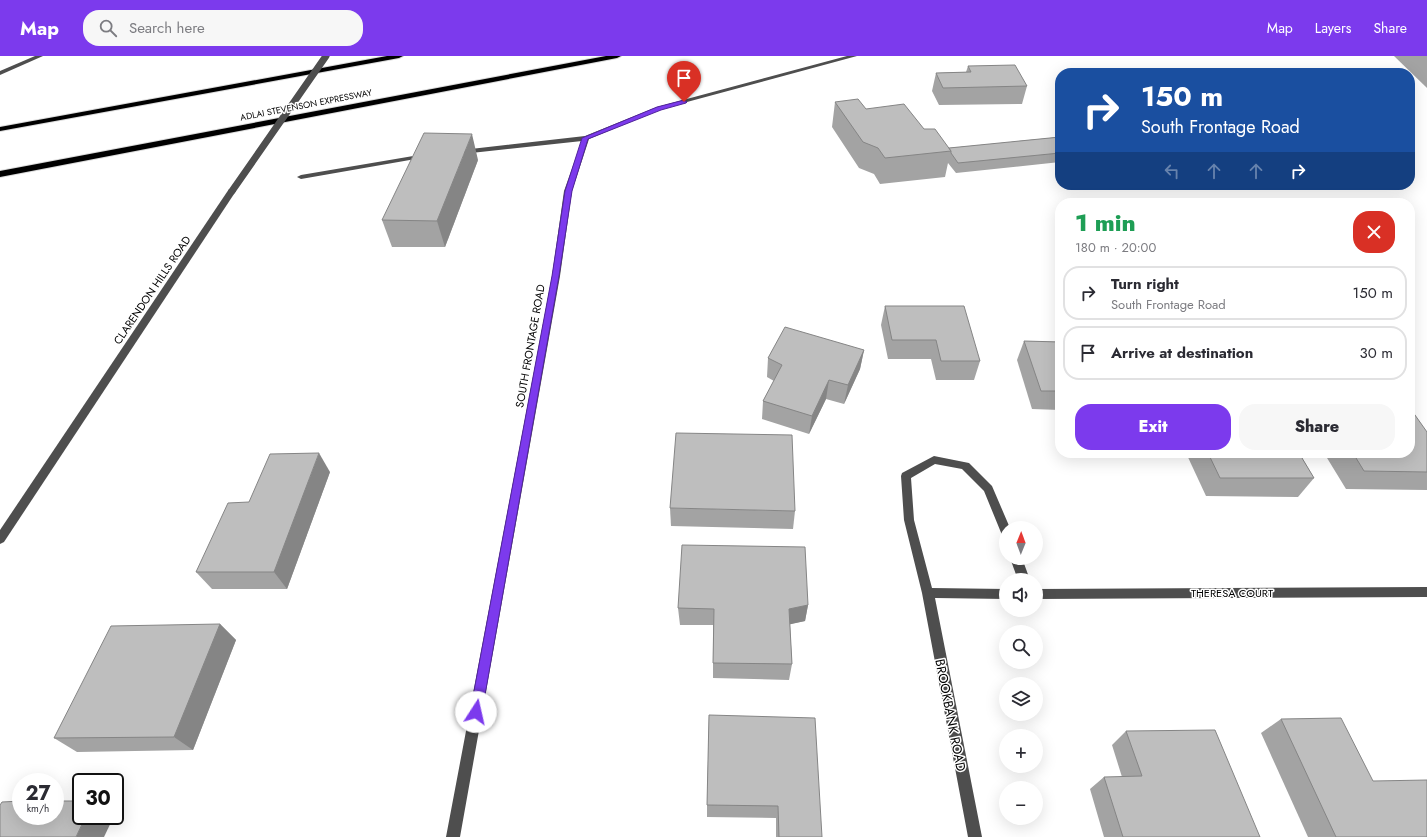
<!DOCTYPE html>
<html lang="en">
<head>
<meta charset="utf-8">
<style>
  :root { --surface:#fff; --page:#f7f7f7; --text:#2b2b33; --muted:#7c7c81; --line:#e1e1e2; --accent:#7c3aed }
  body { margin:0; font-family:Jost,sans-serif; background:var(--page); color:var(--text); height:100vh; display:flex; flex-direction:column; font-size:15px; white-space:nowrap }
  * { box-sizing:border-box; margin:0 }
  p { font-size:13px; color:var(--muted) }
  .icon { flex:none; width:22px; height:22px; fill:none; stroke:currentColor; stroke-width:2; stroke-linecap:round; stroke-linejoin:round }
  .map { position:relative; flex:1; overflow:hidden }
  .side { position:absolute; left:1055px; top:142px; width:360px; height:260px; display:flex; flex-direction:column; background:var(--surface); border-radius:16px; box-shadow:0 4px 16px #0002 }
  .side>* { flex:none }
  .top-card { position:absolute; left:1055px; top:12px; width:360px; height:122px; border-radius:16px; box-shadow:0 4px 16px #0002; background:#1a4fa0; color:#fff; overflow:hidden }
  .needle { width:26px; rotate:1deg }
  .fabs { position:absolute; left:999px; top:465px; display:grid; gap:8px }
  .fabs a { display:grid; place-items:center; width:44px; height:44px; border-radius:50%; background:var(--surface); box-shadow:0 4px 16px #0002; font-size:20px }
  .speed { position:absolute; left:12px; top:717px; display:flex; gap:8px; font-size:20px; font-weight:700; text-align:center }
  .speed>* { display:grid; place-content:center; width:52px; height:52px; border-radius:50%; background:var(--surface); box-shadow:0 4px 16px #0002; line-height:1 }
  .speed small { font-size:10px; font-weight:400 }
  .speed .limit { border:2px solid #111; border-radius:6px; background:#fff; color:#111 }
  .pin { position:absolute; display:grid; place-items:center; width:34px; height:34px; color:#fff; margin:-41px -17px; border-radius:50% 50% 50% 0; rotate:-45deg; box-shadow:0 0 4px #0007 }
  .pin .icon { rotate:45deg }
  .me { position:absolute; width:44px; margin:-22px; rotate:10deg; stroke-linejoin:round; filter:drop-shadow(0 0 3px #0008) }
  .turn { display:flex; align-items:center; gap:14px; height:84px; padding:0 20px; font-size:18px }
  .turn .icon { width:52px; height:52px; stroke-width:2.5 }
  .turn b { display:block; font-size:28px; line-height:34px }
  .lanes { display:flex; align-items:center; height:38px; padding:0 20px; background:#0003; justify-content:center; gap:20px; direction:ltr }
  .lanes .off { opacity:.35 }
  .round { display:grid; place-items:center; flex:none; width:42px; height:42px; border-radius:16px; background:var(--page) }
  .head { display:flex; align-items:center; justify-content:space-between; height:68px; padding:0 20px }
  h1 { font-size:24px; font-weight:800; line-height:30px; color:#1e9e55 }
  .cta { display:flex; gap:8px; margin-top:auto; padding:8px 20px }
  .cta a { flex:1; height:46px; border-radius:16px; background:var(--accent); color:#fff; font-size:16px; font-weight:800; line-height:46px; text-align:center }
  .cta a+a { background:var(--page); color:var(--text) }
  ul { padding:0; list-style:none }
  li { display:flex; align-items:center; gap:12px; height:54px; margin:0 8px 6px; padding:0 12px; border:2px solid var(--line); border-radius:16px }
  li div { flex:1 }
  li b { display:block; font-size:15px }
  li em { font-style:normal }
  header { display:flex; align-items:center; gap:24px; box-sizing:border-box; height:56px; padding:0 20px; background:var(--accent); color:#fff }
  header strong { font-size:19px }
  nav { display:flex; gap:22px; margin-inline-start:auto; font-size:14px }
  .search { width:280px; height:36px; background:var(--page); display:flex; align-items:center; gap:10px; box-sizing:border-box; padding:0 14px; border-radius:16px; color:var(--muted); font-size:15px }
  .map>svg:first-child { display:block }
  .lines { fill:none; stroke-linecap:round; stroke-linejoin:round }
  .highway-casing { stroke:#dbdbdb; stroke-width:2 }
  .minor { fill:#4e4e4e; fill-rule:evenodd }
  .highway { fill:#000; fill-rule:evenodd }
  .minor-bridge { stroke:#4e4e4e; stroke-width:7 }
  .wall { fill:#a3a3a3 }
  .shaded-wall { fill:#858585 }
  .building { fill:#bebebe; stroke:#858585 }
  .route { fill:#7c3aed; stroke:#51269a }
  .labels { text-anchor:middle; stroke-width:3; stroke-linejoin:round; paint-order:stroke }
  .far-street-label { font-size:9px; fill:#000; stroke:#fff }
  .street-label { font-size:11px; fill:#000; stroke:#fff }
  .near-street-label { font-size:13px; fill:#000; stroke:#fff }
</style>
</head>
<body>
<header>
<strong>Map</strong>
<div class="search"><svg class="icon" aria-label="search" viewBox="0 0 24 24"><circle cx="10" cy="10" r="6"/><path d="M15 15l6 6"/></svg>Search here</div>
<nav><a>Map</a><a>Layers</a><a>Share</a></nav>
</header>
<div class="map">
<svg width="1427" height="781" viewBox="0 0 1427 781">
  <rect width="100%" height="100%" fill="#fff"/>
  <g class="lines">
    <defs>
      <g id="highway">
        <polygon points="387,0 403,0 399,2 0,75 0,71"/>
        <polygon points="606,0 621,0 617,2 0,121 0,115"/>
      </g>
    </defs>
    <use href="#highway" class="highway-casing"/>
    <g class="minor">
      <polygon points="35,0 43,0 0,19 0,15"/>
      <polygon points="847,0 857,0 661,53 589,83 572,135 560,220 460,781 446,781 552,220 564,135 582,85 462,98 459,96 462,94 585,80 657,51"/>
      <polygon points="425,98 429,100 427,101 301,123 297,121 301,119"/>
      <polygon points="229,133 232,133 236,135 4,486 0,488 0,474"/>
      <polygon points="934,400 969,407 992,430 1010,472 1006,472 1006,481 1002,479 984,435 962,413 935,408 911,422 914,464 932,532 1006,533 1006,543 935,542 982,781 968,781 922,537 904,464 901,420 902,417"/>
      <polygon points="1010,502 1022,502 1030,524 1018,524"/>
      <polygon points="1427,531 1427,541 1036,543 1036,533"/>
    </g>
    <use href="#highway" class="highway"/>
    <polyline class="minor-bridge" points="232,135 326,0"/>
  </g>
  <g class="wall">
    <polygon points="1394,0 1427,0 1427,32"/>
    <polygon points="968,10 1027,30 1022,48 939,49 932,35 936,17 966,16"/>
    <polygon points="835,46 866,53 924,73 949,92 1060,81 1060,106 956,117 948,107 945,121 880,128 874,118 859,112 832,71"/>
    <polygon points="478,104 445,191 392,191 382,164"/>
    <polygon points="885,250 980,305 974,324 936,324 931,303 888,303 881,269"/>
    <polygon points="1024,285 1060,286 1060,354 1032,353 1017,304"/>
    <polygon points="864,294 860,313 844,348 826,343 809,378 762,363 763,345 774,325 767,321 768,302"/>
    <polygon points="1427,376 1427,434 1346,433 1324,397 1410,397"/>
    <polygon points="1186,397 1299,397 1314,422 1298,441 1206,440"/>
    <polygon points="330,416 287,533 212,533 196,516 249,446"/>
    <polygon points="670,452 795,455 793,473 671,470"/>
    <polygon points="808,549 805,565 790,568 792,608 789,624 713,622 713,569 680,569 678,552"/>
    <polygon points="220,568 236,584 193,694 77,696 54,682"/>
    <polygon points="709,659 822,781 776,781 776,762 707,761 707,749"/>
    <polygon points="1281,663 1373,725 1427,781 1308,781 1261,677"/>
    <polygon points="1126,675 1260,781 1104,781 1090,733 1104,721 1122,721 1112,689"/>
  </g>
  <g class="shaded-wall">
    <polygon points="472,78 478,104 445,191 437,165"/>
    <polygon points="864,294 860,313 844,348 848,329"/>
    <polygon points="829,324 826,343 809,378 812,360"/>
    <polygon points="319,397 330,416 287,533 274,516"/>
    <polygon points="808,549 805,565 787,569 789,553"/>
    <polygon points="220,568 236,584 193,694 174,681"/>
    <polygon points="86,760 114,760 104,781 76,781"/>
  </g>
  <g class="building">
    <polygon points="1015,9 1027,30 943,32 936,17 971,16 968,10"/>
    <polygon points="858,43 866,53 904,48 924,73 935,73 951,95 885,102 878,92 863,86 835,46"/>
    <polygon points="424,77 472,78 437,165 382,164"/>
    <polygon points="1060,81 1060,97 958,107 951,97 951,95 949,92"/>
    <polygon points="885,250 964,250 980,305 941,305 936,284 892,284"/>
    <polygon points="785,271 864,294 848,329 829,324 812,360 763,345 782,309 768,302"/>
    <polygon points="1024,285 1060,286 1060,335 1041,335"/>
    <polygon points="1410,352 1427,376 1427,416 1364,415 1353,397 1410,397"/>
    <polygon points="676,377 792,379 795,455 670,452"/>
    <polygon points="319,397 274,516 196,516 228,447 249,446 270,398"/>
    <polygon points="1208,397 1299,397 1314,422 1220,422"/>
    <polygon points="682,489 805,491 808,549 789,553 792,608 713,607 714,553 678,552"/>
    <polygon points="220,568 174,681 54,682 111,570"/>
    <polygon points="709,659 815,662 822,781 779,781 778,750 707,749"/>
    <polygon points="1341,662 1373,725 1427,724 1427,781 1336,781 1281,663"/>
    <polygon points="1215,674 1260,781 1123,781 1104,721 1142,720 1126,675"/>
    <polygon points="21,745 21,760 55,760 55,745 81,745 81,760 86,760 76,781 0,781 0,749 2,746"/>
  </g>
  <polygon class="route" points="684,44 687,46 686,47 661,54 588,83 572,135 559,220 482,656 480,660 476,662 472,660 470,656 552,220 565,135 582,82 657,51"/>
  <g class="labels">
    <g class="far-street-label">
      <text transform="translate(306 49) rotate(-11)" y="3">ADLAI STEVENSON EXPRESSWAY</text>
    </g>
    <g class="street-label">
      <text transform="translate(152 234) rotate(-56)" y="4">CLARENDON HILLS ROAD</text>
      <text transform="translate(530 290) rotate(-80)" y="4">SOUTH FRONTAGE ROAD</text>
      <text x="1232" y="541">THERESA COURT</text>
    </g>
    <g class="near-street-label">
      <text transform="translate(951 659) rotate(79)" y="5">BROOKBANK ROAD</text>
    </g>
  </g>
</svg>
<div class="fabs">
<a><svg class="needle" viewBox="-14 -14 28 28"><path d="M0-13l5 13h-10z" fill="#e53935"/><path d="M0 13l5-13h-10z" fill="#7c7c81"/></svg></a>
<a><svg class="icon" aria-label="sound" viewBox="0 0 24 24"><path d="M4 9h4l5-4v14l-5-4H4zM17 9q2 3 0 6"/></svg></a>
<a><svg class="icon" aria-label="search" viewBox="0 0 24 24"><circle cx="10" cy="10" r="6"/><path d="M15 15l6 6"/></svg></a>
<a><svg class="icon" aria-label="layers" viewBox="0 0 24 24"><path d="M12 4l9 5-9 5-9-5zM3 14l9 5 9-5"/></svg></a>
<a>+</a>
<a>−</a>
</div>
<div class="speed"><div>27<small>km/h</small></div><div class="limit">30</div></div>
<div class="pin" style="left:684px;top:46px;background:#d93025"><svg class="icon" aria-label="arrive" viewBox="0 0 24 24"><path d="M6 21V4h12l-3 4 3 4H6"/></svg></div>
<svg class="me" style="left:476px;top:656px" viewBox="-20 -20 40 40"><circle r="19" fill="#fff"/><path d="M0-13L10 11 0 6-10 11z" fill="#7c3aed"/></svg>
<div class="top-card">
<div class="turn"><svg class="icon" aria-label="right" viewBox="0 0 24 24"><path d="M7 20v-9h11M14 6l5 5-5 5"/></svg><div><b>150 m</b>South Frontage Road</div></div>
<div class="lanes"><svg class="icon off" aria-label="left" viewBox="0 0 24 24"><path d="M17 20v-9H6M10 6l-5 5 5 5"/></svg><svg class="icon off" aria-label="ahead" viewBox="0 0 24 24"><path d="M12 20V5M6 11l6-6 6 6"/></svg><svg class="icon off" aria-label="ahead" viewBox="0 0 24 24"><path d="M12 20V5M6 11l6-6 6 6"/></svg><svg class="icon" aria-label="right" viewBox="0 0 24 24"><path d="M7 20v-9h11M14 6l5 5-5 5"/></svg></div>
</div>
<section class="side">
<div class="head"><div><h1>1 min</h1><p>180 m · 20:00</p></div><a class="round" style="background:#d93025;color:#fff"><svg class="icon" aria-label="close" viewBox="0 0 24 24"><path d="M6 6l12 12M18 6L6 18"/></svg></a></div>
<ul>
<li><svg class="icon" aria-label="right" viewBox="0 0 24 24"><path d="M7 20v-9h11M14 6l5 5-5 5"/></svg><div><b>Turn right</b><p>South Frontage Road</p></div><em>150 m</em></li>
<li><svg class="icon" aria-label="arrive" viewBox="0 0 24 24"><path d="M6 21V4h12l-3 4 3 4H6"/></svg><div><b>Arrive at destination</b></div><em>30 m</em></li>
</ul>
<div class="cta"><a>Exit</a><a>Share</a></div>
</section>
</div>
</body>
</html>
